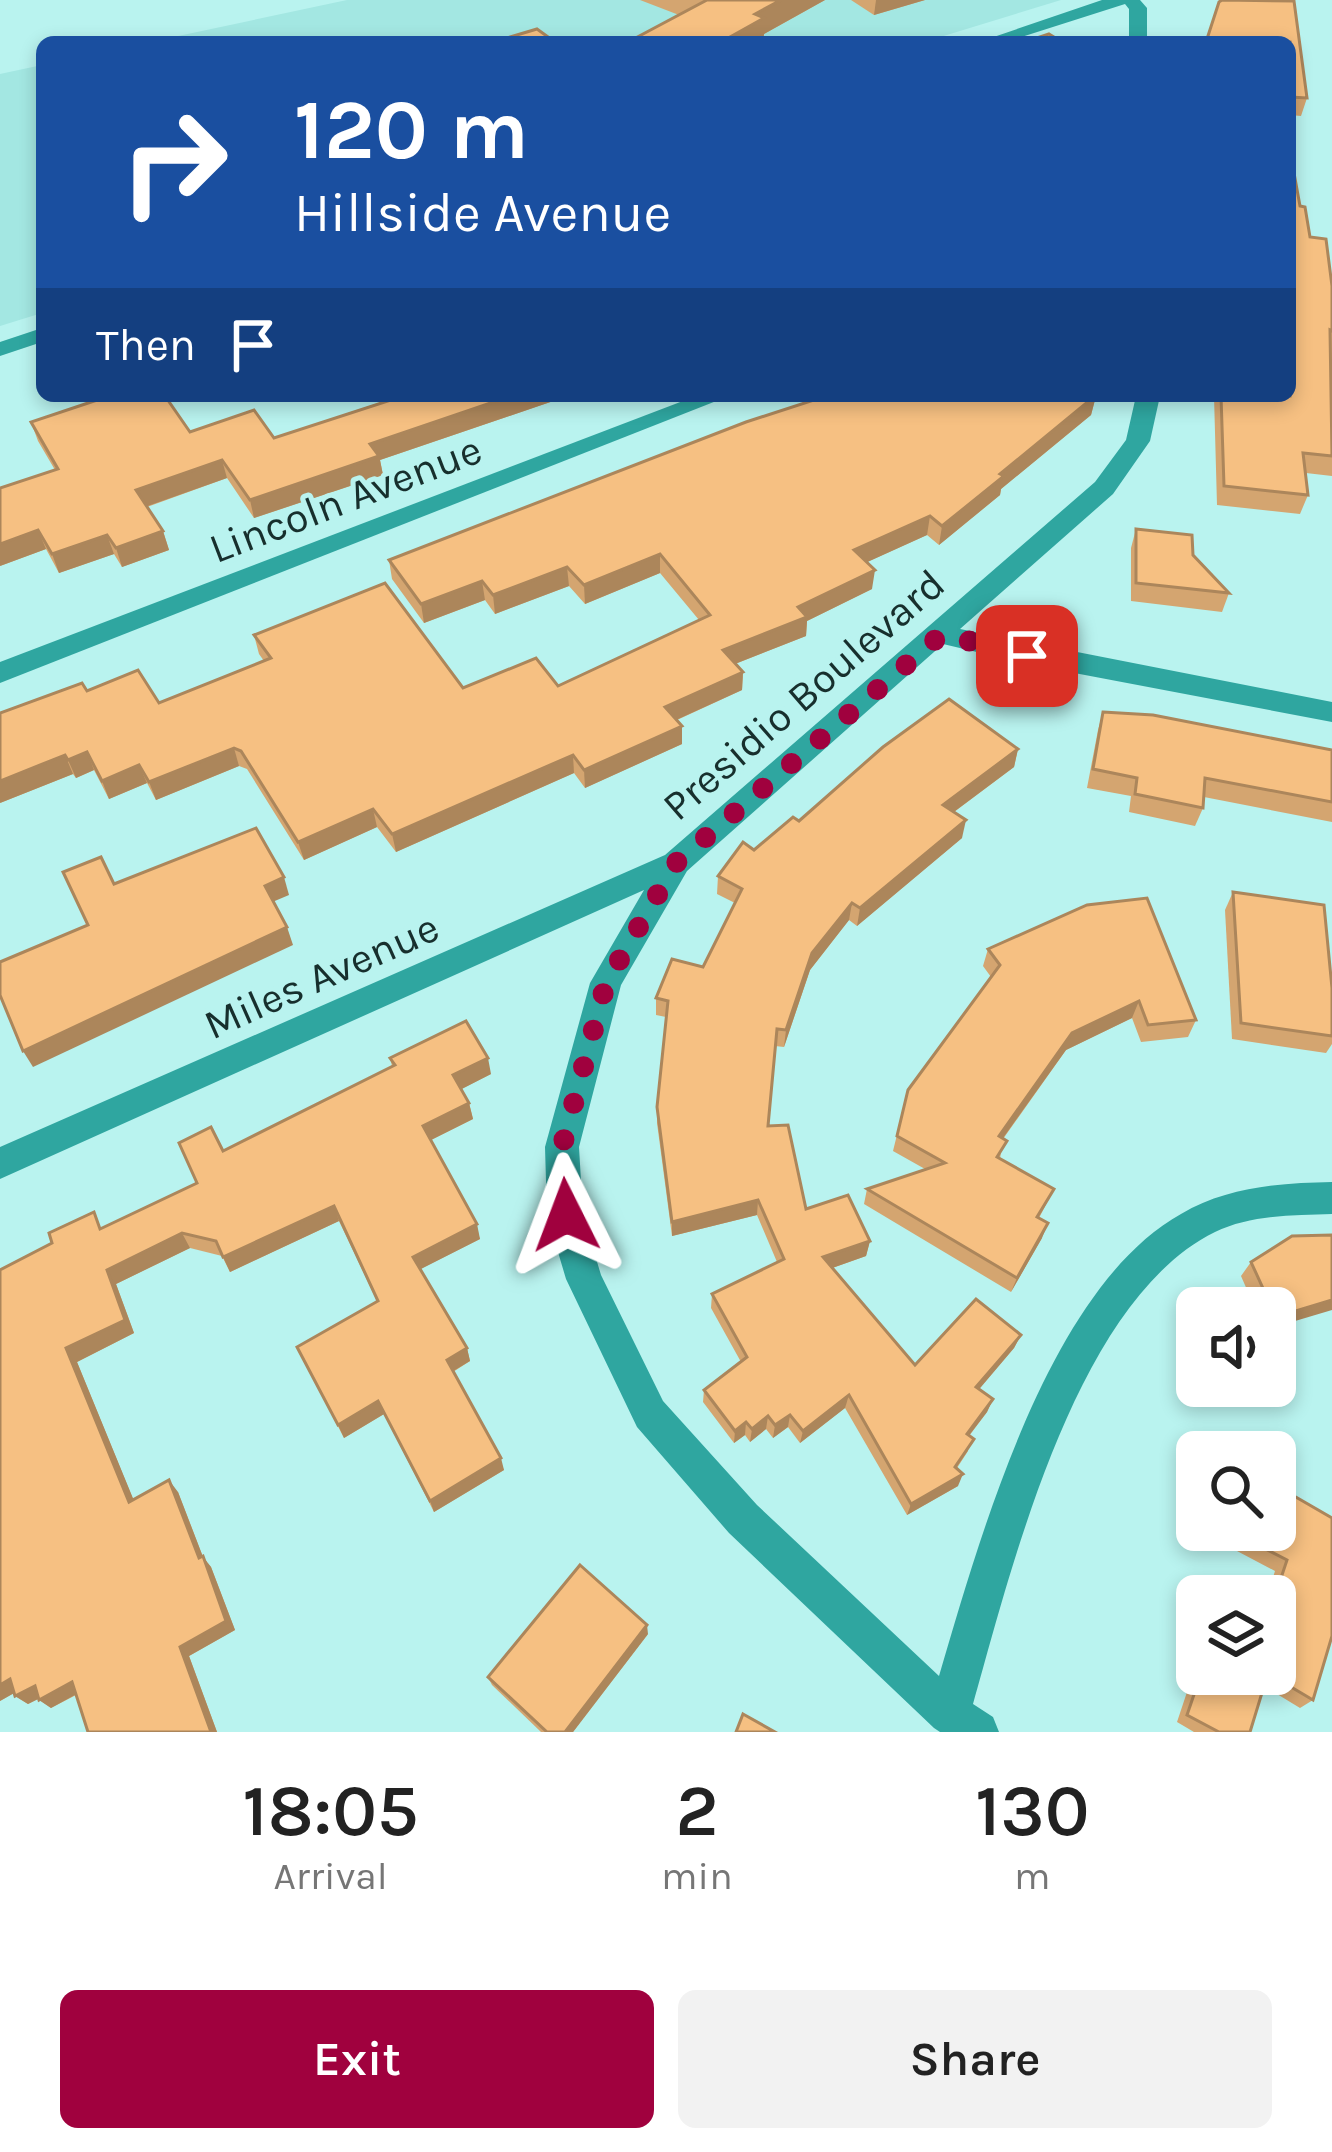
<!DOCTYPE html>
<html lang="en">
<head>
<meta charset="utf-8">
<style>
  :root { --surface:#fff; --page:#f2f2f2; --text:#222; --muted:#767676; --accent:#a0013e }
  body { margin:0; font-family:Karla,sans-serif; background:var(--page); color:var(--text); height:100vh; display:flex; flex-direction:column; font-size:45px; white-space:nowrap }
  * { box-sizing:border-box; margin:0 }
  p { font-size:39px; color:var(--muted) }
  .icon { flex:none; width:66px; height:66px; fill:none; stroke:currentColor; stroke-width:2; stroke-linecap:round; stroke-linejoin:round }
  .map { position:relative; height:1732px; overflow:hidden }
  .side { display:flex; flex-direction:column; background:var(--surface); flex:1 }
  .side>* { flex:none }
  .banner { position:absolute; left:36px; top:36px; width:1260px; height:366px; border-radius:18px; box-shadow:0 6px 18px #0003; background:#1a4fa0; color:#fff; overflow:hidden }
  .buttons { position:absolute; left:1176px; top:1287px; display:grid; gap:24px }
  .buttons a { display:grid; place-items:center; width:120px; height:120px; border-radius:18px; background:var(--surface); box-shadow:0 6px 18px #0003; font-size:60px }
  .pin { position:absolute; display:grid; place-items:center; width:102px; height:102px; color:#fff; margin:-51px; border-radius:24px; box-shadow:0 6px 18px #0006 }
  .me { position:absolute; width:132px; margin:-66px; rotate:357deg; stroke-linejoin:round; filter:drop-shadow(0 0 9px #0008) }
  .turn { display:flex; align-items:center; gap:42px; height:252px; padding:0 60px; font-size:54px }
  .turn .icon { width:156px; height:156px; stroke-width:2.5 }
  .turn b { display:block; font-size:84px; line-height:102px }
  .then { display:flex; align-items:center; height:114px; padding:0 60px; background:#0003; gap:24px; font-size:45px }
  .eta { display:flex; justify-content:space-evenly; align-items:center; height:204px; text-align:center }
  .eta b { font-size:72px; font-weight:600; line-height:84px }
  .primary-button { display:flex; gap:24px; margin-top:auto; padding:24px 60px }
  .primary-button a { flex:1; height:138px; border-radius:18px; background:var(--accent); color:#fff; font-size:48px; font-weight:600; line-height:138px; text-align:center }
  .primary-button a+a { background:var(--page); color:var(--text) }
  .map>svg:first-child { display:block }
  .built { fill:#a3e7e2 }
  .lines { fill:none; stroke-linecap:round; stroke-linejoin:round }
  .minor { fill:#2fa6a0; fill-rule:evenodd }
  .wall { fill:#d4a570 }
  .shaded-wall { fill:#ac865b }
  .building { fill:#f6c082; stroke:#ac865b; stroke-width:3 }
  .route { stroke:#a0013e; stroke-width:21; stroke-dasharray:0 37.8 }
  .labels { text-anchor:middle; stroke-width:10; stroke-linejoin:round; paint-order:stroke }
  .street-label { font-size:42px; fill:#172f2d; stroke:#b9f3ef }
</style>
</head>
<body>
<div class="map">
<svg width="1332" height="1732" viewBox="0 0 1332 1732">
  <rect width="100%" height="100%" fill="#b9f3ef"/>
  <g class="built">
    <polygon points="347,0 1061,0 924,42 150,42"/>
    <polygon points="42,65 42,313 0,326 0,74"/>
  </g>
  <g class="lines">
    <g class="minor">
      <polygon points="1102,0 1140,0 1147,8 1147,42 1129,42 1129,9 1125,4 1006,42 979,42"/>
      <polygon points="42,328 42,342 0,356 0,342"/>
      <polygon points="696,396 729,396 0,683 0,662"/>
      <path d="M1136 396H1160L1150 441 1113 494 960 629 1332 702V722L1027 664 943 644 687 871 621 985 579 1147 583 1215 601 1275 663 1401 757 1505 939 1676C980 1538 1048 1288 1181 1214 1227 1187 1280 1183 1332 1182V1214C1294 1215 1250 1215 1215 1232 1076 1300 1012 1567 973 1704L993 1717 999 1732H940L934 1728 729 1533 637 1427 566 1279 547 1215 545 1147 590 983 644 890 0 1179V1147L665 855 1095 482 1126 440Z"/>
    </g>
  </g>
  <g class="wall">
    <polygon points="640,0 825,0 764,34 763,42 628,42 679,15"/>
    <polygon points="851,0 925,0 874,15"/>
    <polygon points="1290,42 1307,98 1301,116 1290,115"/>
    <polygon points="1300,206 1310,237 1332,286 1332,476 1306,473 1308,495 1300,514 1217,505 1214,396 1290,396"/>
    <polygon points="89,396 165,396 190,432 274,438 399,396 568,396 380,460 383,475 254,518 227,478 147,507 163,531 169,550 122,567 114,554 59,573 46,549 0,566 55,470 38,441 31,422 93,402"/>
    <polygon points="1096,396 1091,415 1001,489 1000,495 939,545 927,535 867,562 872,589 807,621 806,636 735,664 743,672 742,690 677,720 682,726 682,744 585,788 574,773 396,852 377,827 304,860 247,769 239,766 156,800 147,783 109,799 94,770 76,778 73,774 0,803 87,691 159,703 264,661 259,654 254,635 463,688 558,686 699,620 660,573 585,604 569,586 495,614 485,600 424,623 392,579 389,560"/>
    <polygon points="1136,529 1193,555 1229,593 1222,612 1131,601 1131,548"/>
    <polygon points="1103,712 1332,750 1332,822 1204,797 1203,808 1195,826 1129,812 1131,796 1087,788 1098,730"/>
    <polygon points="1018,749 1014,767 954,812 962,838 857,926 849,920 810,970 784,1047 775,1046 768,1126 806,1209 870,1241 866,1256 832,1268 915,1365 1021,1335 1014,1348 979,1389 993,1399 987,1412 969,1436 968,1451 957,1468 958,1486 907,1515 845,1408 800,1443 788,1427 773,1438 766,1429 750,1442 745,1435 734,1443 703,1402 704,1390 741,1362 711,1308 712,1294 777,1262 757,1215 672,1236 657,1123 657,1107 666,1017 656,1015 656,998 703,967 735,903 717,894 718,876 754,850 799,821"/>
    <polygon points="1233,892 1332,988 1332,1044 1326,1053 1232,1039 1225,910"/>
    <polygon points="988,949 1196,1020 1188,1037 1141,1042 1132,1018 1066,1050 1003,1139 1000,1159 1054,1189 1039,1218 1042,1238 1011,1292 864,1204 867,1189 925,1169 893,1151 908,1090 991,977 983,966"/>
    <polygon points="390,1058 491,1074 461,1089 469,1103 473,1119 431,1140 480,1239 420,1269 467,1348 470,1361 453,1372 504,1470 434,1512 384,1414 344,1438 297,1347 377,1301 339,1221 230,1272 222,1256 190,1248 116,1284 134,1333 77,1362 133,1499 178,1492 203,1557 211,1567 235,1630 189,1656 217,1732 88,1732 76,1695 51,1708 38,1699 28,1704 15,1696 14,1693 0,1701 0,1270 104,1227 197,1183 223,1151 392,1066"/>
    <polygon points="1332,1235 1275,1327 1275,1308 1255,1308 1241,1276 1251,1262"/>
    <polygon points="1275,1485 1313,1700 1300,1708 1264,1686 1250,1732 1194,1732 1177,1722 1197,1662 1197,1674 1275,1674 1275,1596 1267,1596 1275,1571 1237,1551 1244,1530 1275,1530"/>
    <polygon points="648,1634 573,1732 541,1732 492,1685 488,1677"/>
  </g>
  <g class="shaded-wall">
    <polygon points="781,0 825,0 764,34 763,42 721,42 755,14"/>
    <polygon points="876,0 925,0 874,15"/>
    <polygon points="511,396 568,396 380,460 383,475 254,518 250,500 370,444"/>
    <polygon points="1096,396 1091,415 1001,489 1000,495 939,545 942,526 1000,474"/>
    <polygon points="222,460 227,478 142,508 136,490"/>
    <polygon points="930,516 927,535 852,569 854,550"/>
    <polygon points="38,530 46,549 0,566 0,544"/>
    <polygon points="163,531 169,550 122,567 116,548"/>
    <polygon points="107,535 114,554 59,573 52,554"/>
    <polygon points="660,554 660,573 585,604 584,585"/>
    <polygon points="567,567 569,586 495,614 493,595"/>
    <polygon points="875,570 872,589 807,621 806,636 722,669 723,650 798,607"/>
    <polygon points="482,581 485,600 424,623 421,604"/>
    <polygon points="743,672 742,690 665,725 665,707"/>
    <polygon points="682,726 682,744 585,788 584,770"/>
    <polygon points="234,748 239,766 156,800 149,782"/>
    <polygon points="1018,749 1014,767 939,823 943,805"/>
    <polygon points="87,752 94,770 76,778 68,760"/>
    <polygon points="65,755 73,774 0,803 0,781"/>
    <polygon points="573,755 574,773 396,852 392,834"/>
    <polygon points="139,765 147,783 109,799 102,781"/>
    <polygon points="373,809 377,827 304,860 298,842"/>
    <polygon points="966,820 962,838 857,926 860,908"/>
    <polygon points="284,877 289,895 270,903 265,886"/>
    <polygon points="852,903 849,920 810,970 784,1047 786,1030 812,953"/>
    <polygon points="287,927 293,945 33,1067 23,1051"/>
    <polygon points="1139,1001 1132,1018 1066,1050 993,1152 999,1136 1072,1033"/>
    <polygon points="488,1058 491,1074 456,1092 453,1075"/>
    <polygon points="469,1103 473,1119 427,1142 423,1126"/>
    <polygon points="758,1200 757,1215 672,1236 672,1222"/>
    <polygon points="334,1206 339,1221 230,1272 223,1257"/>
    <polygon points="1048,1223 1042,1238 1011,1292 1017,1278"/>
    <polygon points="477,1224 480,1239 417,1271 413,1257"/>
    <polygon points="182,1233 190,1248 116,1284 134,1333 77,1362 139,1513 129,1502 66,1348 107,1270"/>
    <polygon points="870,1241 866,1256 821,1272 823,1257"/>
    <polygon points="1332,1300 1332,1310 1275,1327 1276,1317"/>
    <polygon points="1021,1335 1014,1348 970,1400 976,1387"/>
    <polygon points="467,1348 470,1361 450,1373 447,1360"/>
    <polygon points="849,1395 845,1408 800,1443 803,1431"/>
    <polygon points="993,1399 987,1412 961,1446 967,1434"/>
    <polygon points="378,1401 384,1414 344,1438 338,1425"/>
    <polygon points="790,1415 788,1427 773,1438 775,1425"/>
    <polygon points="768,1416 766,1429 750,1442 752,1429"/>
    <polygon points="746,1422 745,1435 734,1443 735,1431"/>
    <polygon points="501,1458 504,1470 434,1512 430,1501"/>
    <polygon points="963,1474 958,1486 907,1515 911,1504"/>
    <polygon points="169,1480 178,1492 203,1557 211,1567 235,1630 189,1656 217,1732 211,1732 180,1647 199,1558"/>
    <polygon points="647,1625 648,1634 573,1732 565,1732"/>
    <polygon points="10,1679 23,1688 0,1701 0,1685"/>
    <polygon points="72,1682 84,1690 51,1708 39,1700"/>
    <polygon points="35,1686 48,1694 28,1704 15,1696"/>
  </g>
  <g class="building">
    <polygon points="707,0 781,0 755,14 764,18 721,42 628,42"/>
    <polygon points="1222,0 1294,1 1307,98 1290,97 1290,42 1206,42 1219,2"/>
    <polygon points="537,29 555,42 493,42"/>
    <polygon points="1049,34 1062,42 1025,42"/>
    <polygon points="1290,172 1294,173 1300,206 1305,207 1310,237 1326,239 1332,286 1332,331 1330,330 1332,456 1303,453 1308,495 1224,486 1221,396 1290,396"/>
    <polygon points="95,396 165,396 190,432 254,410 274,438 403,396 511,396 370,444 379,456 250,500 222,460 136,490 163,531 116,548 107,535 52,554 38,530 0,544 0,488 58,469 31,422 97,400"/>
    <polygon points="826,396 1095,396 1000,474 1004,476 942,526 930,516 854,550 875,570 798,607 807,617 723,650 743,672 665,707 682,726 584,770 573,755 392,834 373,809 298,842 241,751 234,748 149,782 139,765 102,781 87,752 68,760 65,755 0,781 0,713 82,683 87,691 138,670 159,703 271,658 254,635 385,583 463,688 536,658 558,686 710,615 660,554 584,585 567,567 493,595 482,581 421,604 389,560 746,422"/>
    <polygon points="1136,529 1192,535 1193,555 1229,593 1136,583"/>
    <polygon points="949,699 1018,749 943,805 966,820 860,908 852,903 812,953 786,1030 777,1029 768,1126 788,1125 806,1209 848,1195 870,1241 823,1257 915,1365 976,1299 1021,1335 976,1387 993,1399 967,1434 974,1439 955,1467 963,1474 911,1504 849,1395 803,1431 790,1415 775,1425 768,1416 752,1429 746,1422 735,1431 704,1390 747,1357 712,1294 784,1259 758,1200 672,1222 657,1107 668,1001 656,998 672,959 703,967 742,889 718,876 743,842 754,850 793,817 799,821 883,747"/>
    <polygon points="1103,712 1153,715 1332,750 1332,802 1205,778 1203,808 1135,794 1137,778 1093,769"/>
    <polygon points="256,828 284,877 265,886 287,927 23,1051 0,995 0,962 88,925 63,872 101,857 114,884"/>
    <polygon points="1233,892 1324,905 1332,988 1332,1036 1241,1023"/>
    <polygon points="1147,898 1196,1020 1148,1025 1139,1001 1072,1033 999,1136 1007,1141 997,1157 1054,1189 1037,1217 1048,1223 1017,1278 867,1189 945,1163 897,1136 908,1090 1000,965 988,949 1087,905"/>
    <polygon points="466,1021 488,1058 453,1075 469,1103 423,1126 477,1224 413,1257 467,1348 447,1360 501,1458 430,1501 378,1401 338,1425 297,1347 378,1301 334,1206 223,1257 216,1241 182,1233 107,1270 125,1320 66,1348 129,1502 169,1480 199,1558 203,1556 226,1621 180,1647 211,1732 88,1732 72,1682 39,1700 35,1686 15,1696 10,1679 0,1685 0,1270 52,1243 49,1233 94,1212 100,1229 197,1183 179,1143 211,1127 223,1151 395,1065 390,1058"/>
    <polygon points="1332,1235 1332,1300 1276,1317 1275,1308 1272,1308 1251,1262 1292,1236"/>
    <polygon points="1275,1485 1332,1518 1332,1636 1313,1700 1269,1674 1275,1674 1275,1596 1287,1560 1248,1540 1252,1530 1275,1530"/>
    <polygon points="580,1565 647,1625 565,1732 547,1732 488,1677"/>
    <polygon points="1201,1674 1249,1674 1265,1683 1250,1732 1219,1732 1187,1715"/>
    <polygon points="743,1714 775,1732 736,1732"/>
  </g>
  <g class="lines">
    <polyline class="route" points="566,1215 562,1147 606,983 676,863 942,634 1027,656"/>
  </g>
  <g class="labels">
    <g class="street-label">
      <text transform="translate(345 498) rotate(-21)" y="15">Lincoln Avenue</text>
      <text transform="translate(803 694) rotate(-41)" y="15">Presidio Boulevard</text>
      <text transform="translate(321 975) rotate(-24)" y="15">Miles Avenue</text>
    </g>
  </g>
</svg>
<div class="buttons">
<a><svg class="icon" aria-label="sound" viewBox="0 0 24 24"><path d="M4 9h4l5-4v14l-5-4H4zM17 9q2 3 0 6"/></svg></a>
<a><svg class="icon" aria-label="search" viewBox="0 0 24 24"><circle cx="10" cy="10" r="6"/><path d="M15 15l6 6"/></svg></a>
<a><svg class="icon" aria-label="layers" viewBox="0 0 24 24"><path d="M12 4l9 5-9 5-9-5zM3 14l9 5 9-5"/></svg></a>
</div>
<div class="pin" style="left:1027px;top:656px;background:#d93025"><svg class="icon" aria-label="arrive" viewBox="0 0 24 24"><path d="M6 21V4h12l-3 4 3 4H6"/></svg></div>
<svg class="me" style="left:566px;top:1215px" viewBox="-20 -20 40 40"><path d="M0-17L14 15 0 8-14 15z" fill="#a0013e" stroke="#fff" stroke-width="4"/></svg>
<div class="banner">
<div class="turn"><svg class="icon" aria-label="right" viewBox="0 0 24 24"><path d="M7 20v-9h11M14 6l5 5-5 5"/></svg><div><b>120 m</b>Hillside Avenue</div></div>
<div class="then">Then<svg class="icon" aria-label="arrive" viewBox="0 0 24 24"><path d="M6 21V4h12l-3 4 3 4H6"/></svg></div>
</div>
</div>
<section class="side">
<div class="eta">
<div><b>18:05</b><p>Arrival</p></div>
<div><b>2</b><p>min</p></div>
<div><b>130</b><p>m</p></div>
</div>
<div class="primary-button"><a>Exit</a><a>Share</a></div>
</section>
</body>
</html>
